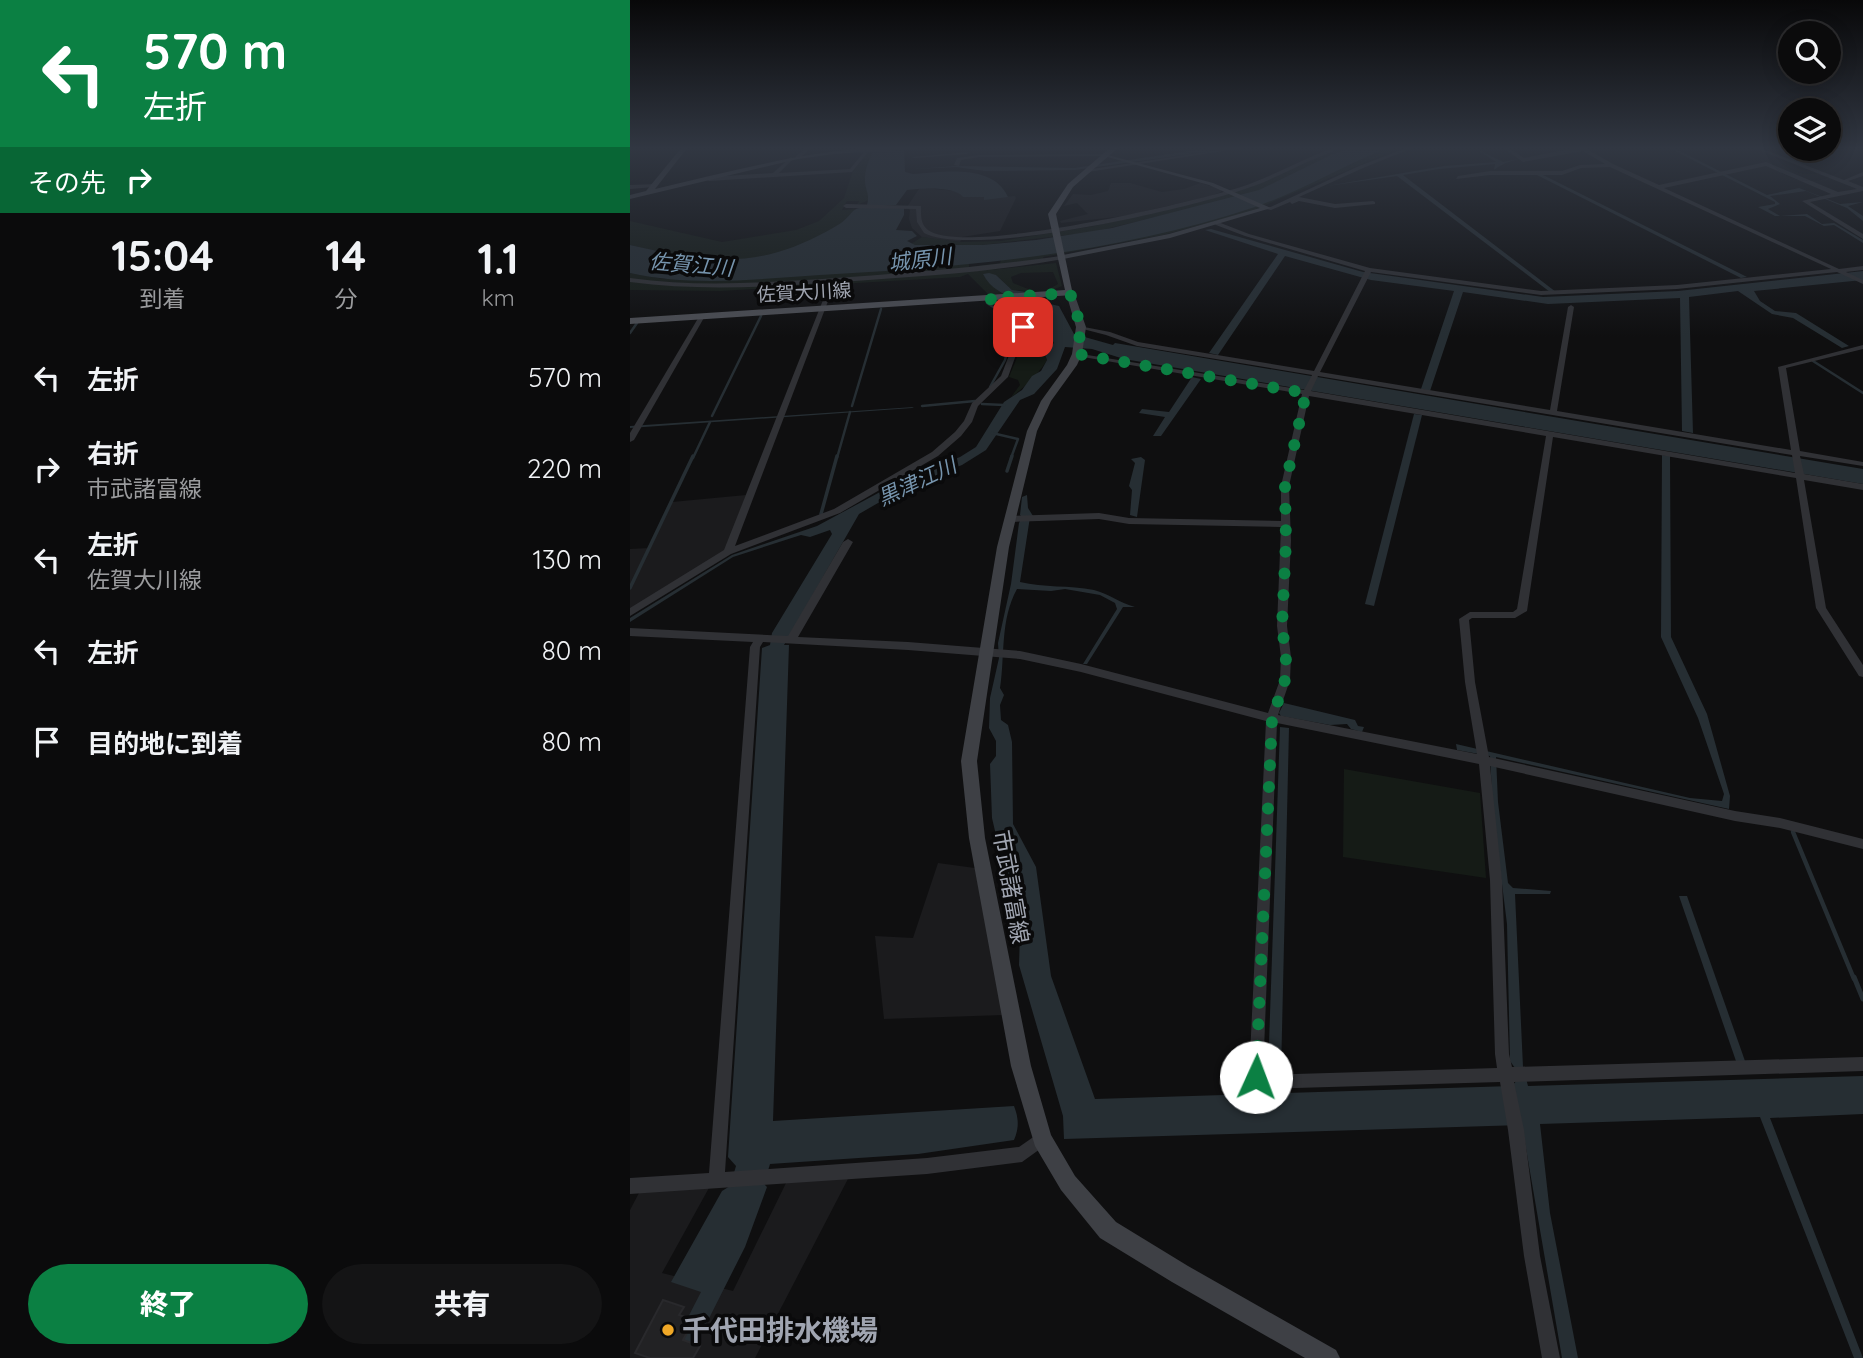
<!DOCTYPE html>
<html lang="ja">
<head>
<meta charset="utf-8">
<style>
  :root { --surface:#0b0b0c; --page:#141415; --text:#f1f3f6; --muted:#9a9b9d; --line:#2b2b2d; --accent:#0b8043 }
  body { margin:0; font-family:Quicksand,"Noto Sans JP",sans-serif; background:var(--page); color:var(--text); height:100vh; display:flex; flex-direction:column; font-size:26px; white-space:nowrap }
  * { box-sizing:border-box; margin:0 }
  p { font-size:23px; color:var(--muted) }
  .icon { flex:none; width:38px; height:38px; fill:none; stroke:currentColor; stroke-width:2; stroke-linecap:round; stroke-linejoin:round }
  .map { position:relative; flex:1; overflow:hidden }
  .side { display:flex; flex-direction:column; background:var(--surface); width:630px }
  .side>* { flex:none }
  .guide { background:#0b8043; color:#fff; overflow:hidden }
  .fabs { position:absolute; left:1148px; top:21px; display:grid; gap:14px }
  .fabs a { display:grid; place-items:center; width:63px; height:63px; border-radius:50%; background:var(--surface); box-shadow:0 4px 18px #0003,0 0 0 2px var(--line); font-size:35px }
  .pin { position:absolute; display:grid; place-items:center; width:60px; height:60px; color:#fff; margin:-30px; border-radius:14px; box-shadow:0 4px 10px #0006 }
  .me { position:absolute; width:77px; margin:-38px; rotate:2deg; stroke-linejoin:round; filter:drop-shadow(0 0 5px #0008) }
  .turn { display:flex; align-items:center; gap:24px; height:147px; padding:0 28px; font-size:32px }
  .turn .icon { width:91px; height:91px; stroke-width:2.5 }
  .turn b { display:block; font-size:49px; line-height:60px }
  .then { display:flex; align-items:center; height:66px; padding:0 28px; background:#0003; gap:14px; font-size:26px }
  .eta { display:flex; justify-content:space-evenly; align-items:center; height:119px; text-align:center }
  .eta b { font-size:42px; font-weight:800; line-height:49px }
  .cta { display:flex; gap:14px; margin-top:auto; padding:14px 28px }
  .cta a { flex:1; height:80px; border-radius:42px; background:var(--accent); color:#fff; font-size:28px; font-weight:800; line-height:80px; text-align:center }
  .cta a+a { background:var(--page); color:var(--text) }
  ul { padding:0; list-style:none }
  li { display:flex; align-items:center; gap:21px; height:91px; padding:0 28px }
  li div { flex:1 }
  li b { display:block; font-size:26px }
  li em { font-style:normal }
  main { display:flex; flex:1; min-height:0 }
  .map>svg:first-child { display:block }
  .built { fill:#1b1b1d }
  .green { fill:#151b16 }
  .water { fill:#262e33 }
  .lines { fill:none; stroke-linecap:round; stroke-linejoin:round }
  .stream-far3 { stroke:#262e33; stroke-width:2.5 }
  .stream-far2 { stroke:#262e33; stroke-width:3.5 }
  .stream-far1 { stroke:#262e33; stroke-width:4.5 }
  .stream { stroke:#262e33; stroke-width:5 }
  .building { fill:#222224; stroke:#29292c; stroke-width:2 }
  .street { fill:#303135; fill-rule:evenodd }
  .secondary { fill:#3e4045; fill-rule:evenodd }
  .primary { fill:#4c4e54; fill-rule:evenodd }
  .route { stroke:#0b8043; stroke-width:12; stroke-dasharray:0 21.6 }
  .poi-dot { fill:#f0a827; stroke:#0a0a0b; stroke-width:2.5 }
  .labels { text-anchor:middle; stroke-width:7; stroke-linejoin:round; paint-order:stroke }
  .far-street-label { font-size:19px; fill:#a0a5b1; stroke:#0a0a0b }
  .far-water-label { font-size:21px; font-style:italic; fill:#7694ad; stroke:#0a0a0b }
  .street-label { font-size:23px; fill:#a0a5b1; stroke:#0a0a0b }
  .near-poi-label { font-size:28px; font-weight:bold; fill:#a0a5b1; stroke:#0a0a0b; text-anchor:start }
</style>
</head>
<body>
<main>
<section class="side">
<div class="guide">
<div class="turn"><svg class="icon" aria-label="left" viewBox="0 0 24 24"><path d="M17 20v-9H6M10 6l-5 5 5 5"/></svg><div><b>570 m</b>左折</div></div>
<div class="then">その先<svg class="icon" aria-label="right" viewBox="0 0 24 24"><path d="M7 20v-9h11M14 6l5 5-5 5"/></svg></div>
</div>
<div class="eta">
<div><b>15:04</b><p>到着</p></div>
<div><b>14</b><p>分</p></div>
<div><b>1.1</b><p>km</p></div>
</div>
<ul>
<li><svg class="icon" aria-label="left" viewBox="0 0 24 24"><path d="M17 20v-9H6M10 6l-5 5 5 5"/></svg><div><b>左折</b></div><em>570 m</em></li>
<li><svg class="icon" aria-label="right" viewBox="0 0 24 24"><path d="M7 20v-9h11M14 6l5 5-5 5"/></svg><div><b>右折</b><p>市武諸富線</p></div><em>220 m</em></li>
<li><svg class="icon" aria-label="left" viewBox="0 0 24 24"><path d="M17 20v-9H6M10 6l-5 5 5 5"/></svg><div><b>左折</b><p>佐賀大川線</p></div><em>130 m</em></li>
<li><svg class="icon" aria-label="left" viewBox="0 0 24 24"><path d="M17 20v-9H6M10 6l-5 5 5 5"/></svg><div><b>左折</b></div><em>80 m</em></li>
<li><svg class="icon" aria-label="arrive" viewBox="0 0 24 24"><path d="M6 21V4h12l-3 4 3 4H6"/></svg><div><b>目的地に到着</b></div><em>80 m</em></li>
</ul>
<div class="cta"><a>終了</a><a>共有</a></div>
</section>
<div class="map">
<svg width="1233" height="1358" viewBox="0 0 1233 1358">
  <rect width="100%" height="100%" fill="#0f0f10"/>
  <g class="built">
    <polygon points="481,183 500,183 532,192 554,189 570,183 591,189 591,192 580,196 495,216 431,223 430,221 458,214 447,203 434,206 443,194 461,195 478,191"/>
    <polygon points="294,188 326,191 355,197 354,199 385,196 386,198 370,231 332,237 330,242 310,240 292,237 282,228 279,219 280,210 277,207 289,189"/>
    <polygon points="116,495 95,551 0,611 0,549 19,548 42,502"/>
    <polygon points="308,863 345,868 374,1015 254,1019 245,936 283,938"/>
    <polygon points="219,1177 125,1358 0,1358 0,1210 10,1191 80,1186 32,1273 103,1291 157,1181"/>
  </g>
  <g class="green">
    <polygon points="713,147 725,147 707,152 639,190 463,232 335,247 196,255 277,240 281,244 292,237 330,242 371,241 465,226 622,187 659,168"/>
    <polygon points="758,147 772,147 619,212 533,235 413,257 414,259 360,270 426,263 432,286 422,290 421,288 428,284 423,272 391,273 381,277 383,283 406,292 382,290 366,275 376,294 359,295 338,274 330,277 90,291 0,290 0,273 34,279 121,279 348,263 339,264 339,267 370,263 371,260 570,223"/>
    <path d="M239 151H243L235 180 239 200 227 205 229 201H217L212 210 225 209 220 223C196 233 170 249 145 255 96 268 48 256 0 245V221L92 242 166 230 189 221 214 198 223 171Z"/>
    <path d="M387 299 422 316 420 336 424 343 414 352 417 360C412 370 391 391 381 397L390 385 388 380 379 377 401 323 395 315 369 302Z"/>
    <polygon points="714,769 850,793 856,878 713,857"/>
  </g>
  <g class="water">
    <path d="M246 147H274L275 172 283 174C313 172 363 163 378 197L354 200V197H333C326 186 291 188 277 190L266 205H237C240 195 236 192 235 182 234 170 240 156 246 147Z"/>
    <polygon points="587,147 602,148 445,170 355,171 326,167 284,169 327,166 444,168"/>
    <path d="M725 147H760C714 165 671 191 625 207 485 254 336 267 190 275 128 279 61 287 0 273V245C49 256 98 267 148 252 169 246 192 235 211 223 216 220 222 211 226 209 238 204 260 208 274 208V215L266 230 282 231 287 236 277 241 285 245H352L406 240 482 228 629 190 703 154Z"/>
    <path d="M843 147 873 162 951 147C926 159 886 152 864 170L865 164 809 169 773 175 926 292H920L767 176 697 186 814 166 866 162Z"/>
    <polygon points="1037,147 1042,147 1137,195 1169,188 1210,204 1233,202 1218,206 1233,216 1233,221 1217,208 1176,191 1140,196 1150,204 1138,209 1150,216 1177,214 1192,224 1204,223 1233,240 1233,243 1204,225 1194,226 1175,216 1145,216 1128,207 1145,204 1145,202"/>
    <polygon points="905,174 911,174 1117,277 1111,278"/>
    <polygon points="581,229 733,272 913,297 1048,291 1233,271 1233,280 1124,291 1130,301 1145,311 1166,313 1219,346 1212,348 1163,318 1142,314 1108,291 1059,297 1063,433 1052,431 1050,298 918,304 833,292 800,391 791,389 824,291 741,280 655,256 588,355 579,353 648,254 575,230"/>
    <path d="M359 273 366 275 382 290 397 292 415 303 429 306 444 334 483 345 485 343 1233 469V484L494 359 462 349 435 347 427 369 404 394 390 400 356 450 332 465 274 488 229 514 154 645H159L143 1121 384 1106C389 1119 389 1128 384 1140L288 1154 140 1164 134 1184 137 1187 115 1247 59 1358H37L71 1292 41 1282 92 1191 100 1186 106 1166 98 1157 132 648 140 645 142 633 202 534 200 530 180 537 171 535 103 557 0 622V618L102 555 187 526 276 478 330 457 346 447 374 402 392 390 402 376 411 371 417 360 414 352 424 343 420 336 422 316C399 299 366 300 353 274Z"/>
    <polygon points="562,377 571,379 531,436 523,436 535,417 509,413 512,409 539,412"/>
    <polygon points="284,407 282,408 0,428 0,426"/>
    <polygon points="784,414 792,415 744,606 735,604"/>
    <path d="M1032 455 1040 456 1041 637 1077 714 1100 796 1099 809 866 757 868 802 878 883 883 888 921 891 920 894H885L893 1067 898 1086 1233 1076V1114L1140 1118 1233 1358H1224L1130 1117 910 1124 920 1213 948 1358H932L892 1125 434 1139 433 1116 389 965 390 934 380 880 372 861 362 818 360 764 366 756V741L359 728 360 698 369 658 368 643 381 584 389 523 392 517 390 515 392 497 397 495 398 508 403 516 400 517 390 582C414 588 439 585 464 590 479 594 490 603 505 607H493L457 664H453L487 609 485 603 470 595 435 589 421 591 387 589C370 620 375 654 370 688L374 695 370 705 371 720 378 725 382 742 383 824 406 867 421 976 465 1099 882 1086 887 1080 885 1068 880 1061 877 924 863 812 860 756 827 750 826 744 1060 798 1092 801 1094 794 1068 718 1031 637Z"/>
    <polygon points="511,457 515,460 507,517 500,515 502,490 499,486 505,463 501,459"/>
    <polygon points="654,703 725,720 728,726 734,727 732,732 721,729 717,724 700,725 651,716 649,713"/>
    <polygon points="650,727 659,728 651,1073 638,1072"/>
    <polygon points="1049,896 1057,896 1115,1061 1106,1061"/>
  </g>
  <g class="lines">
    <g class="stream-far3">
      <polyline points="357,303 385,321 384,326"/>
      <polyline points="0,333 7,323"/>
      <polyline points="1183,361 1233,393"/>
      <polyline points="360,387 375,360 383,330"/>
      <polyline points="352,404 374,405"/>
      <polyline points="222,406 251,309"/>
      <polyline points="292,406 345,401"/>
      <polyline points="82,416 131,316"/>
      <polyline points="362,433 388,439 381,458"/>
      <polyline points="63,458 80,422"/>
      <polyline points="207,458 220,412"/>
    </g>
    <g class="stream-far2">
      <polyline points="377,471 382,456"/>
      <polyline points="191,514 207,456"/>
      <polyline points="0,588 63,456"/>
    </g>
    <polyline class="stream-far1" points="1163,832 1224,979"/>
    <polyline class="stream" points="1224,977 1233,999"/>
  </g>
  <polygon class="building" points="33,1300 54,1307 49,1315 64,1320 53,1340 70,1346 63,1358 20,1358 5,1353"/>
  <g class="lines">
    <g class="street">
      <polygon points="177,147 182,147 170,158 166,158 166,156"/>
      <polygon points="238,147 242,147 222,172 79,181 76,179 79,177 143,173 161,157 163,159 149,173 220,169"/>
      <polygon points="609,147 619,147 458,172 455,170"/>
      <path d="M705 147H711C701 153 688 157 677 162 660 170 642 179 624 186 566 207 345 259 294 233L287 222 286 209 216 208 213 206 216 204 291 206C291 214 290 224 298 230 333 257 570 201 617 185 647 174 675 158 705 147Z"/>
      <polygon points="779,147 785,147 733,168 669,197 705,204 743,201 745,202 745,204 705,208 669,201 662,204 660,202 641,210 636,209 729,166"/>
      <path d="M872 147H877L894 158 953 147 983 164 1029 185 1136 162 1208 192 1227 189 1122 147H1128L1214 180 1233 172V176L1218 181 1233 187V191L1180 202 1233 234V239L1172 201 1201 194 1136 166 1034 188 1209 269 1233 266V270L1216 272 1233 280V284L1207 272 1047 289 911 295 741 272 690 372 920 410 938 307 941 305 944 307 927 411 1161 450 1148 367 1233 345V349L1156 368 1170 451 1233 462V466L1170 456 1174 474 1233 484V490L1174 480 1196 608 1233 665V677L1229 676 1186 608 1166 478 923 437 897 611 885 618H842L839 620 845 682 859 757 1105 811 1150 818 1233 839V849L1150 828 1105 821 860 766 872 880 879 1054 882 1067 1233 1057V1071L884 1082 894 1130 910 1256 930 1358H912L894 1256 878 1130 870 1082 630 1089C624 1087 621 1083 619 1077L636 721 451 672 390 659 278 650 133 642 130 647 95 1172 297 1158 389 1147 412 1131 417 1134 420 1139 417 1144 392 1162 297 1174 0 1194V1178L79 1173 120 647 123 642 0 636V628L158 636 213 542 218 539 223 542 168 637 278 642 390 651 451 664 638 713 650 680 651 657 647 626 651 527 499 524 469 519 381 522 377 519 381 516 469 513 499 518 651 521V486L672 394 447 356 445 355V353L674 390 682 375 507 346 476 335 449 328V326L480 332 508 342 684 371 735 271 615 236 586 225 585 224 588 222 619 234 740 268 911 291 1047 285 1201 269 980 167 951 168 932 175H860L826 179 828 176 860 171H932L950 165 975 164 953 151 893 162ZM688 376 1162 455 1165 473 681 391ZM679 396 916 436 887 609 883 612H840L829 619 835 682 847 754 648 715 660 680 661 657 657 626 661 541 659 486ZM647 723 849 764 860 880 865 1054 867 1068 633 1075Z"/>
      <polygon points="339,152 337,154 284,158 282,157"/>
      <polygon points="476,154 478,156 349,157 331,160 329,166 324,165 327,158 349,155"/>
      <polygon points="26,184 24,187 0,189 0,185"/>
      <path d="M431 256 433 257V259C365 272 294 276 225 281 150 286 75 292 0 282V278C64 287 128 283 192 279 272 274 352 267 431 256Z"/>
      <polygon points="195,295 200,296 105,546 204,509 302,452 325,432 334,421 342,403 371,376 390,327 382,315 357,299 357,297 361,297 386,313 396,327 378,377 348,406 342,422 331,436 308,456 210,513 101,554 0,616 0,608 94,550"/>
      <polygon points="70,315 75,316 4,440 0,442 0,433"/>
    </g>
    <g class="secondary">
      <path d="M52 147H58L25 189C119 167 212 141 309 147L204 154 168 159 0 199V195L16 191Z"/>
      <polygon points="474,154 583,183 641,208 540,238 428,260 428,256 539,234 630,208 579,185 474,156"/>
      <polygon points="440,290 444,293 456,327 452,354 447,365 421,401 407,431 379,547 347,761 355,838 401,1066 421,1135 445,1176 486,1222 558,1266 706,1350 710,1358 675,1358 542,1282 470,1238 431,1190 405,1146 381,1066 339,838 331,761 367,547 397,431 411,401 437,365 442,354 446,327 436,293"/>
    </g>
    <polygon class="primary" points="481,147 489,147 443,187 426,214 443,295 0,324 0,318 435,290 418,214 438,184"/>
  </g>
  <linearGradient id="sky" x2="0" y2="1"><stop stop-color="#080809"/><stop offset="0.44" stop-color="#313742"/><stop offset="1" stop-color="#313742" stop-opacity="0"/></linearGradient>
  <rect width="1233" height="337" fill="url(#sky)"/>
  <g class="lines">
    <polyline class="route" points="393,327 384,314 359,298 440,293 451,327 447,354 676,393 655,486 656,541 652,626 656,657 655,680 642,719 626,1077"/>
  </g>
  <circle class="poi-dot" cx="38" cy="1330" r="7"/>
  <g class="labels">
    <g class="far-street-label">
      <text transform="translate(174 292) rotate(-3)" y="7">佐賀大川線</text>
    </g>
    <g class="far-water-label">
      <text transform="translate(290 260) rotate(-7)" y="7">城原川</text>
      <text transform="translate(61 265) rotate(5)" y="7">佐賀江川</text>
      <text transform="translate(287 482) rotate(-25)" y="7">黒津江川</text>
    </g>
    <g class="street-label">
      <text transform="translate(381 887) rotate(80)" y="8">市武諸富線</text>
    </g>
    <g class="near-poi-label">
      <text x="52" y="1340">千代田排水機場</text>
    </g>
  </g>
</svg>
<div class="fabs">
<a><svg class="icon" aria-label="search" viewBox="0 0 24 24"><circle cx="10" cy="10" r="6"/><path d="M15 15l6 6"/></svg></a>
<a><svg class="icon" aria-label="layers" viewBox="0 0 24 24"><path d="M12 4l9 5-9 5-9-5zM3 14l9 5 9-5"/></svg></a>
</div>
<div class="pin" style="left:393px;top:327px;background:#d93025"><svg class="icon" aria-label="arrive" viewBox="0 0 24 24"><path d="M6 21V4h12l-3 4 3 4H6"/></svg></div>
<svg class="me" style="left:626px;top:1077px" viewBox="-20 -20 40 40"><circle r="19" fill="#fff"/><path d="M0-13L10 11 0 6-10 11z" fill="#0b8043"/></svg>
</div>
</main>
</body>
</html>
